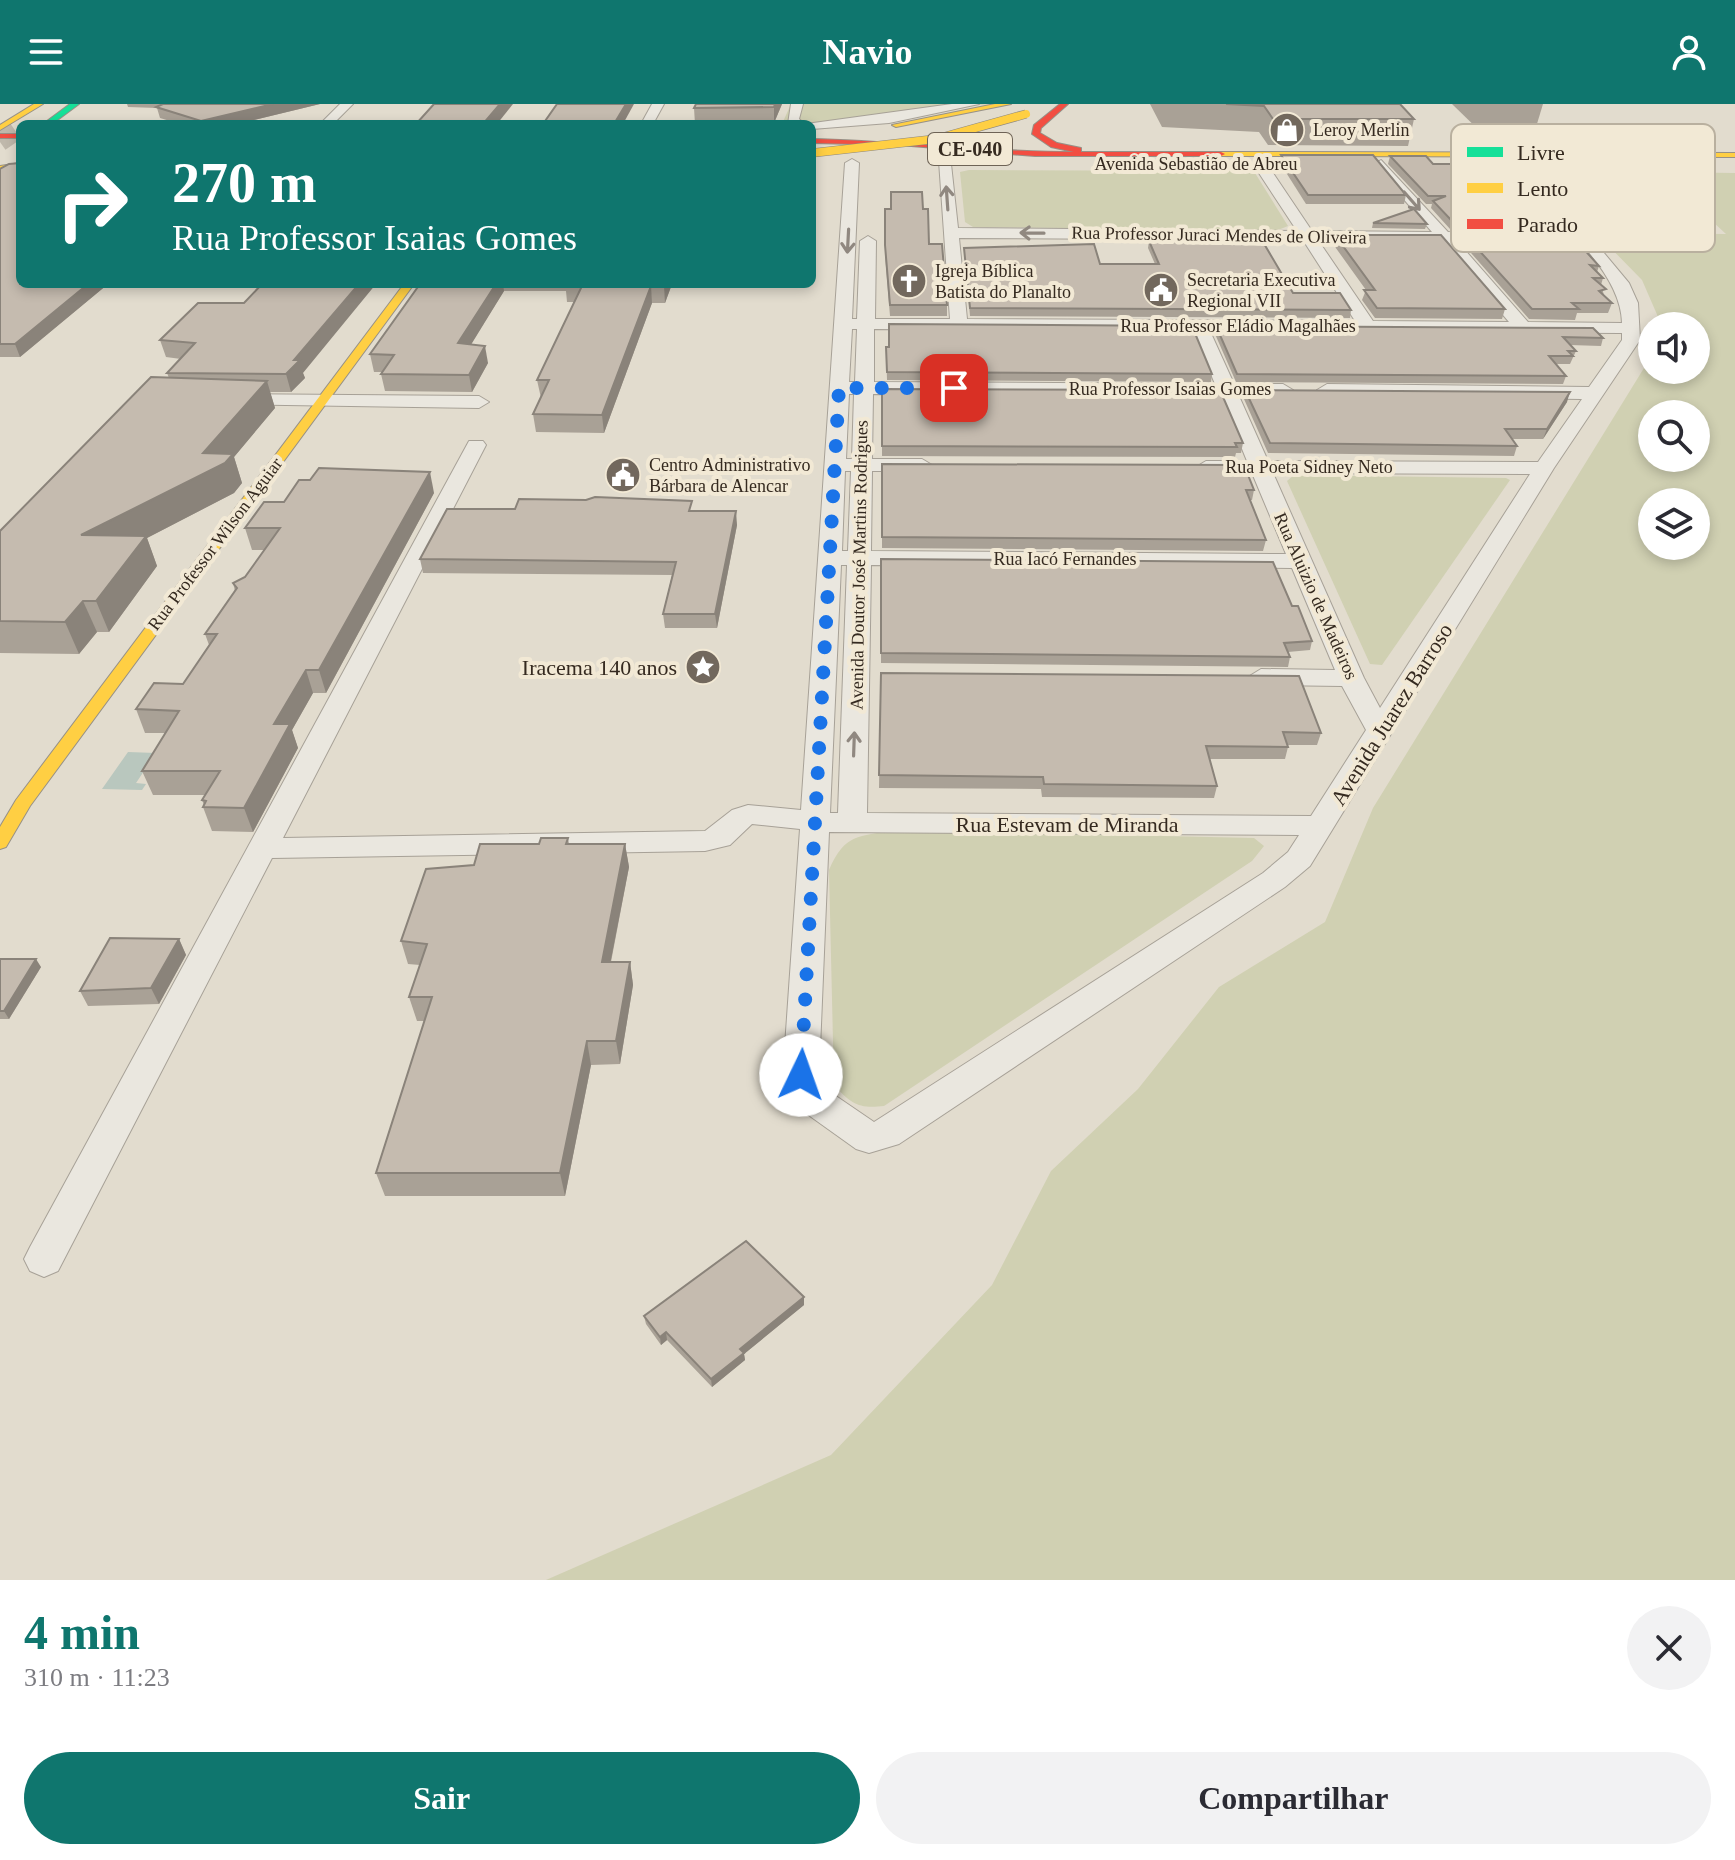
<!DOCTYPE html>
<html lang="pt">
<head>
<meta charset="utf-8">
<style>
  :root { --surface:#fff; --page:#f2f2f3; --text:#2b2b33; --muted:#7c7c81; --accent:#0f766e }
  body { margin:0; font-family:Georgia,serif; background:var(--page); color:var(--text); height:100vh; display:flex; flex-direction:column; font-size:30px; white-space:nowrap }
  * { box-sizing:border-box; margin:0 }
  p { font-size:26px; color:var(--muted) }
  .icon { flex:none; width:44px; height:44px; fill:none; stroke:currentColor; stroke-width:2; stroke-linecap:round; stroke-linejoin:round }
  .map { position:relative; height:1476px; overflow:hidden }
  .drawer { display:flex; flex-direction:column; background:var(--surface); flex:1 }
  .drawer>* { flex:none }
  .guide { position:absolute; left:16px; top:16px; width:800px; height:168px; border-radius:12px; box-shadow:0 4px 12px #0003; background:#0f766e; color:#fff; overflow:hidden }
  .fabs { position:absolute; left:1638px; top:208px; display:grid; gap:16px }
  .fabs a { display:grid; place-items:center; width:72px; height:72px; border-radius:50%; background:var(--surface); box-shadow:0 4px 12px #0003; font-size:40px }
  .pin { position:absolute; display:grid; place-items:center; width:68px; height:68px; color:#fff; margin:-34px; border-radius:16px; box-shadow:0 4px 12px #0006 }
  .me { position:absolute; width:88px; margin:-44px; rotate:3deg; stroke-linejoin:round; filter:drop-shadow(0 0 6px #0008) }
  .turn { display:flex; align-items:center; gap:28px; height:168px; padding:0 24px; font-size:36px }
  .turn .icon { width:104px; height:104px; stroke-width:2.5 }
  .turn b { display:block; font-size:56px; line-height:68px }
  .round { display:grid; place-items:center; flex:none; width:84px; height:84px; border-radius:42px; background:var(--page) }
  .summary { display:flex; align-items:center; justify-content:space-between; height:136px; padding:0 24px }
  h1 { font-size:48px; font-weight:700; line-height:60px; color:var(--accent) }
  .button { display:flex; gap:16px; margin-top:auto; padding:16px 24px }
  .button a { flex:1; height:92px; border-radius:48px; background:var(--accent); color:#fff; font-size:32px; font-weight:700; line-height:92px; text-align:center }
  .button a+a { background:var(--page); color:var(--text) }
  header { display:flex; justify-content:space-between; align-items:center; height:104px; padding:0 24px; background:var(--accent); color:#fff; font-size:36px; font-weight:700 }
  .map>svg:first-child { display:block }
  .green { fill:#d0d0b2; fill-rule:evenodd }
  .water { fill:#b9c7be }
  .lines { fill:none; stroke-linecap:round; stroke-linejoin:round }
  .secondary-tunnel { stroke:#bfb8ab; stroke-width:19; stroke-dasharray:19 10; stroke-linecap:butt }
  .street-casing { stroke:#a7a197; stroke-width:2 }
  .fast-casing { stroke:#979187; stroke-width:2 }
  .slow-casing { stroke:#979187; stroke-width:2 }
  .jam-casing { stroke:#979187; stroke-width:2 }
  .street { fill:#eae7df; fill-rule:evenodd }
  .fast { fill:#16e098; fill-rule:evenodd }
  .slow { fill:#ffcf43; fill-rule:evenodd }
  .jam { fill:#f24e42; fill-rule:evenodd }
  .slow-bridge-casing { stroke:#8d877e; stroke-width:9; stroke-linecap:butt }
  .slow-bridge { stroke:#ffcf43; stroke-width:8 }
  .wall { fill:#a9a196 }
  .shaded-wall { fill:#8a837a }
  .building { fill:#c5bbaf; stroke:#8a837a; stroke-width:2 }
  .oneway { stroke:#908880 }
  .route { stroke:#1a73e8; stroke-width:14; stroke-dasharray:0 25.2 }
  .labels { text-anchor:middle; stroke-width:8; stroke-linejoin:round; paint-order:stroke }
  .far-poi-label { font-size:18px; fill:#352a20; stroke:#f2e9d5; text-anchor:start }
  .far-street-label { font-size:18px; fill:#352a20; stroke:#f2e9d5 }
  .shield { fill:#f2e9d5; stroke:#6e6356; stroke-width:2 }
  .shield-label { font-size:20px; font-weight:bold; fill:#352a20 }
  .poi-label { font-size:22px; fill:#352a20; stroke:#f2e9d5; text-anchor:end }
  .street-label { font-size:22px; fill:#352a20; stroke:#f2e9d5 }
  .key { fill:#f2e9d5; stroke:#b9b09f; stroke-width:2 }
  .key-label { font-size:22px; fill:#352a20 }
</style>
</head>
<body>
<header><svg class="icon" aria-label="menu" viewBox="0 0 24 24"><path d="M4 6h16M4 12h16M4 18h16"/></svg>Navio<svg class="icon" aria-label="person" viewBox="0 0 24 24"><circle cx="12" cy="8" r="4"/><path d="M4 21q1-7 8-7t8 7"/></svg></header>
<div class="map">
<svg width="1735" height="1476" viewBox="0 0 1735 1476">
  <rect width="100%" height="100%" fill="#e2dcce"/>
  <g class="green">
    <polygon points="791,0 989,0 812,20 782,20"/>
    <polygon points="969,66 1247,67 1255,69 1288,122 1278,126 973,123 965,118 960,68"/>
    <path d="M1659 68 1735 69V1476H546L831 1351 992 1181 1051 1067 1138 985 1219 883 1325 818 1373 704 1652 251V266H1696V222H1662L1642 176 1596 129 1726 130ZM1652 310H1696V354H1652ZM1652 398H1696V442H1652Z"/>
    <polygon points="1294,371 1506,374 1510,376 1382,561 1370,560 1287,377"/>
    <path d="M895 726 1254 734 1264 742 1252 757 884 1002C859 1005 851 1000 834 981L829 766C845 729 858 733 895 726Z"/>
  </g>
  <polygon class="water" points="128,648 156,649 136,679 146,680 142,686 102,685"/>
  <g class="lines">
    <polyline class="secondary-tunnel" points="0,38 20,24"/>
    <defs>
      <g id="street">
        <polygon points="340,0 353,0 333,20 320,20"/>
        <polygon points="652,0 664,0 653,20 641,20"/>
        <polygon points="791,0 803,0 799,15 805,20 788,20"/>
        <polygon points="952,0 979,0 889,19 812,25 812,20 806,20"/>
        <path d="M852 55 859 59 852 215H857L860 137 868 132 876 137 875 215H950L939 57 951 60 958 124 1297 127 1253 60 1260 56 1265 57 1312 127 1432 128 1376 63 1374 60 1381 56 1448 128 1511 130V136L1506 138 1457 137 1528 218 1622 219C1621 161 1541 102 1501 64V58L1506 57 1589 131 1629 179 1638 199 1640 236 1554 364 1310 762 1285 783 899 1040 869 1049 856 1045 807 1010 783 971 800 725 752 720 730 741 705 747 272 754 58 1167 44 1173 30 1167 24 1155 30 1143 469 337H483L486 341 283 734 705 727 732 706 748 701 801 706 845 59ZM959 134 1303 136 1355 217 967 215ZM1318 136 1440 137 1509 218 1373 217ZM852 225H857L855 278H849ZM874 225 1193 227 1215 280 874 278ZM1210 227 1622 229V236L1589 283 1327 280 1317 286 1327 292 1582 295 1538 358 1268 357 1239 292H1283L1293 286 1283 280H1234ZM849 290H854L852 355H846ZM873 290 1220 291 1247 357H1206L1196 363 1206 369H1252L1286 450 871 447 872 367H922L932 361 922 355H872ZM845 367H851L848 447H842ZM1273 369 1530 370 1380 604 1364 574ZM841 461H847L838 709H830ZM871 461 1292 464 1335 566 1261 565 1248 573 1261 581 1342 582 1366 626 1311 712 867 709ZM829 728 1299 731 1288 748 1263 769 874 1018 833 990 819 969Z"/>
        <polygon points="232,290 479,292 489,298 479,304 225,300 222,296"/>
      </g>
      <polygon id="fast" points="70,0 79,0 52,20 43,20"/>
      <g id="slow">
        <polygon points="34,0 43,0 0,26 0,21"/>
        <polygon points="995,0 1011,0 896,23 892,21"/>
        <polygon points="1221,48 1735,49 1735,53 1218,52"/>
        <polygon points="20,59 20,63 0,66 0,62"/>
        <polygon points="404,180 414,180 30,702 6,743 0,745 0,723 16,696"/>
      </g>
      <g id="jam">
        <path d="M1060 0H1068L1041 24 1040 29 1057 39 1081 44V48H1221L1225 50 1221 52H1035L899 41 812 39V35C899 37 987 48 1074 48L1051 43 1032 30 1034 21Z"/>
        <rect x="0" y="30" width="20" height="4"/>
      </g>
    </defs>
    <use href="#street" class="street-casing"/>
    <use href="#fast" class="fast-casing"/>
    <use href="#slow" class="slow-casing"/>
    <use href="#jam" class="jam-casing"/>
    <use href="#street" class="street"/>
    <use href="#fast" class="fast"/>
    <use href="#slow" class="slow"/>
    <use href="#jam" class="jam"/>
    <defs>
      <polyline id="slow-bridge" points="812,49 936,35 1026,10"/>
    </defs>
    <use href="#slow-bridge" class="slow-bridge-casing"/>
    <use href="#slow-bridge" class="slow-bridge"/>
  </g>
  <g class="wall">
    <polygon points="127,0 320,0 237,20 180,20 160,14 157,4 128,3"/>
    <polygon points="696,0 782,0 774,19 695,20 694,4"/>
    <polygon points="1150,0 1400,0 1414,15 1408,42 1268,41 1259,28 1162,23"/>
    <polygon points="1452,0 1543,0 1533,33 1486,33"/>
    <polygon points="1281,51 1406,91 1404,100 1306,100 1280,59"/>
    <polygon points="1390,52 1433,60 1555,118 1553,126 1450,125 1431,104 1432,100 1426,100 1388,60"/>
    <polygon points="0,65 20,180 108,180 20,253 0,253"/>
    <polygon points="885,105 923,105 929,140 947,201 947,212 890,212 885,151"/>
    <polygon points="1373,119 1427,120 1425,125 1372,124"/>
    <polygon points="1335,131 1505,205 1502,215 1375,214 1362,196 1366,186 1333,140"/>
    <polygon points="1466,132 1599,162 1597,168 1603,174 1601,181 1604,191 1612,199 1608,209 1577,209 1575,216 1529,215 1464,141"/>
    <polygon points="1149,137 1293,189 1351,206 1350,214 970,212 964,144 1100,160 1155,160 1148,144"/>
    <polygon points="420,180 672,180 665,199 652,199 604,329 536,328 533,310 541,294 537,276 574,198 567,198 566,187 504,187 471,240 488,259 472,288 385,287 381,270 382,268 374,268 370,250"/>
    <polygon points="244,199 303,269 305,274 291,288 270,288 275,304 234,353 242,379 234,389 147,434 157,462 109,528 97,528 79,550 0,549 0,427 169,274 167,269 181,255 166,253 160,236"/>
    <polygon points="1216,222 1603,234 1601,242 1570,241 1576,247 1570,260 1555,260 1566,272 1563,280 1236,278 1215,230"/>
    <polygon points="886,243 1212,270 1211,278 887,276"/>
    <polygon points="882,285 1243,339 1241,349 1236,349 1235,353 882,352"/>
    <polygon points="1245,286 1567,298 1543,335 1511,335 1517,342 1514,352 1268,349 1244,295"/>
    <polygon points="882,360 1254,386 1252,396 1250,396 1266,436 1263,447 882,444"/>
    <polygon points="434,389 326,589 313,589 292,626 298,644 253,728 212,727 203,703 204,701 202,696 205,691 153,691 142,667 165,629 145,629 136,605 183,580 209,541 205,530 235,487 233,479 245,473 265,446 252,446 245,424 284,398"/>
    <polygon points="693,407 737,421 717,524 665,524 663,510 672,471 423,469 420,455"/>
    <polygon points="881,455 1292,502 1312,537 1310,546 1288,548 1290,553 1288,563 881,559"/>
    <polygon points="881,569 1321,629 1317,641 1287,641 1288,643 1285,655 1210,655 1217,682 1214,694 1042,693 1041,685 879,684"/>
    <polygon points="568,734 569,740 625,740 629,763 611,858 630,858 633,881 620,960 591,961 565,1092 385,1092 376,1069 425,917 417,917 409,893 420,861 408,860 401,837 474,761 539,740"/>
    <polygon points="179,835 186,851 159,900 88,902 80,887"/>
    <polygon points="0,855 41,863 9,915 0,915"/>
    <polygon points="804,1201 744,1250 745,1256 712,1283 667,1236 661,1241 646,1220 644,1212"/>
  </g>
  <g class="shaded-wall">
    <polygon points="273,0 320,0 237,20 202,20 201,17"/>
    <polygon points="500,0 513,0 497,20 483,20"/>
    <polygon points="626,0 634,0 623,20 614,20"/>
    <polygon points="775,0 782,0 774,19 774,3"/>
    <polygon points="88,180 108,180 20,253 15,240"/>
    <polygon points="359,180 376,180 303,269 305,274 291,288 286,270 294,256"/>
    <polygon points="496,180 503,180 504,187 461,257 458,239"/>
    <polygon points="665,180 672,180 665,199 664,182"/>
    <polygon points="651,182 652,199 604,329 602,311"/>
    <polygon points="485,242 488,259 472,288 469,271"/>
    <polygon points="267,277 275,304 234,353 242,379 234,389 147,434 157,462 109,528 96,497 81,431 203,349"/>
    <polygon points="1570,288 1567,298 1543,335 1547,325"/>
    <polygon points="430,368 434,389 326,589 319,566"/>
    <polygon points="736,407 737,421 717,524 715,510"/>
    <polygon points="83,497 97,528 79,550 65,518"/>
    <polygon points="306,566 313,589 292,626 298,644 253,728 244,704 274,620"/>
    <polygon points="625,740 629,763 606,881 602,858"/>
    <polygon points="179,835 186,851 159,900 151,884"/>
    <polygon points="36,855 41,863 9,915 4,907"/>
    <polygon points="630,858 633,881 620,960 616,937"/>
    <polygon points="587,937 591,961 565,1092 560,1069"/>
    <polygon points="804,1193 804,1201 744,1250 745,1256 712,1283 711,1275 740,1245"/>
    <polygon points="666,1228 667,1236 661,1241 660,1233"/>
  </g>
  <g class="building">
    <polygon points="163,0 273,0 201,17 156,3"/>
    <polygon points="434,0 500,0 483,20 416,20"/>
    <polygon points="557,0 626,0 614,20 543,20"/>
    <polygon points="696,0 775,0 774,3 694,4"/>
    <polygon points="1226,0 1400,0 1414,15 1273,15 1264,2"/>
    <polygon points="1281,51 1373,51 1406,91 1308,91"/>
    <polygon points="1390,52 1426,52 1433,60 1490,60 1555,118 1452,117 1433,97 1446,92 1428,92"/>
    <polygon points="20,59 20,180 88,180 15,240 0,240 0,65 9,60"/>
    <polygon points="891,88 922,88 923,105 928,105 929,140 942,140 947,201 890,201 885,141 885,105 891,105"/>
    <polygon points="1414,105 1427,120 1373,119"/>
    <polygon points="1335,131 1441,131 1505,205 1377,204 1364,186 1375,186"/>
    <polygon points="1466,132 1573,133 1599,162 1590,161 1603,174 1593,174 1606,185 1599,187 1612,199 1572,199 1579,205 1532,205"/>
    <polygon points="1149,137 1263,138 1293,189 1340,189 1351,206 970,204 964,144 1094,140 1100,160 1159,160"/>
    <polygon points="262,180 359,180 294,256 300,256 286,270 167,269 195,239 160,236 198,199 244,199"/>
    <polygon points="420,180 496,180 458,239 485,242 469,271 381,270 394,251 370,250"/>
    <polygon points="566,180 665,180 664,182 651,182 602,311 533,310 549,276 537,276 582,182 565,181"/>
    <polygon points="889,220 1192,222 1212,270 887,268 886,243 889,243"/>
    <polygon points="1216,222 1593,224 1603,234 1563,233 1576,247 1568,247 1573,252 1549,252 1566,272 1237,270"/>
    <polygon points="151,273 267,277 203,349 233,350 225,359 81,431 146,432 96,497 83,497 65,518 0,517 0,427"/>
    <polygon points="882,285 1220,286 1243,339 1235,339 1237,343 882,342"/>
    <polygon points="1245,286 1570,288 1547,325 1505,325 1517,342 1270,339"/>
    <polygon points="882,360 1244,361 1254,386 1246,386 1266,436 882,433"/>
    <polygon points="319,364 430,368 319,566 306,566 274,620 290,620 244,704 203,703 206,697 202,696 220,667 142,667 179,607 136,605 154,579 183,580 217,530 205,530 237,484 233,479 245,473 280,424 245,424 264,398 284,398 299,376 310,376"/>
    <polygon points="595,393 692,397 689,407 736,407 715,510 663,510 676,458 420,455 447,405 515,405 519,395 586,396"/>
    <polygon points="881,455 1273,458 1292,502 1298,502 1312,537 1284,539 1290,553 881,549"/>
    <polygon points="881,569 1299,572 1321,629 1283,628 1288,643 1206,642 1217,682 1044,680 1043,673 879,671"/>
    <polygon points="541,734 568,734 566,740 625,740 602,858 630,858 616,937 587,937 560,1069 376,1069 432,893 409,893 427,840 401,837 426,765 474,761 480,740 539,740"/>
    <polygon points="110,834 179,835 151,884 80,887"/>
    <polygon points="0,855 36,855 4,907 0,907"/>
    <polygon points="746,1137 804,1193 740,1245 744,1249 711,1275 666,1228 660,1233 644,1212"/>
  </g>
  <defs><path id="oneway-shaft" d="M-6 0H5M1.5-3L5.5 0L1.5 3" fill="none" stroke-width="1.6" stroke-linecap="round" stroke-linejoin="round" transform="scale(2)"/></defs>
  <g class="oneway">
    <use href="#oneway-shaft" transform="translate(947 94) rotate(-94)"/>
    <use href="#oneway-shaft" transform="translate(1412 97) rotate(49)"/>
    <use href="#oneway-shaft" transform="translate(1032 129) rotate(-179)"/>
    <use href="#oneway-shaft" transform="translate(848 137) rotate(93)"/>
    <use href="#oneway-shaft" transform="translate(854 640) rotate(-88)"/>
  </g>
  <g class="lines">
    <polyline class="route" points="801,971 839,284 954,284"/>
  </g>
  <defs>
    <symbol id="shop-disc" viewBox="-11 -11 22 22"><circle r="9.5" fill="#72685d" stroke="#f2e9d5"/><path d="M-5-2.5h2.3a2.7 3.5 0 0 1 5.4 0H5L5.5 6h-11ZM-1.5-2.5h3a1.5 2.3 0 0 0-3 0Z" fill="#fff"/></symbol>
    <symbol id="church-disc" viewBox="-11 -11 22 22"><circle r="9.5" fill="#72685d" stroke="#f2e9d5"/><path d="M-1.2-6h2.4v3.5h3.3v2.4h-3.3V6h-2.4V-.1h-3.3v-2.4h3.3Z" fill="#fff"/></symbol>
    <symbol id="civic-disc" viewBox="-11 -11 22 22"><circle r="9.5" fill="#72685d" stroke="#f2e9d5"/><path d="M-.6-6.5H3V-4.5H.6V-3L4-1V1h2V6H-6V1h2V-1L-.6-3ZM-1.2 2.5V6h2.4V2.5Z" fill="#fff"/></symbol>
    <symbol id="sight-disc" viewBox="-11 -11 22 22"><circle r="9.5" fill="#72685d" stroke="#f2e9d5"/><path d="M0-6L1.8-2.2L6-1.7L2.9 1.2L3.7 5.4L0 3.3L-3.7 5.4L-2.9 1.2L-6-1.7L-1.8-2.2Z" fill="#fff"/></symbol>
  </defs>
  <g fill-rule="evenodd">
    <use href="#shop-disc" x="1267" y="6" width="40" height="40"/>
    <use href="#church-disc" x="889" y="157" width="40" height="40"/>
    <use href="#civic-disc" x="1141" y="166" width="40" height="40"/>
    <use href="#civic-disc" x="603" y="351" width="40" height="40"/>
    <use href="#sight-disc" x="683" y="543" width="40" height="40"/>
  </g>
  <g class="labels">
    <g class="far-poi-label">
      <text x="1313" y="32">Leroy Merlin</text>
      <text x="935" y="173">Igreja Bíblica<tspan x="935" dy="21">Batista do Planalto</tspan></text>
      <text x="1187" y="182">Secretaria Executiva<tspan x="1187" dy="21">Regional VII</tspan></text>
      <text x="649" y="367">Centro Administrativo<tspan x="649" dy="21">Bárbara de Alencar</tspan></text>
    </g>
    <g class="far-street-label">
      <text x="1196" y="66">Avenida Sebastião de Abreu</text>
      <text transform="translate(1219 131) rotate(1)" y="6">Rua Professor Juraci Mendes de Oliveira</text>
      <text x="1238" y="228">Rua Professor Eládio Magalhães</text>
      <text x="1170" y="291">Rua Professor Isaias Gomes</text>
      <text x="1309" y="369">Rua Poeta Sidney Neto</text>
      <text transform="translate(215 440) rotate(-53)" y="6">Rua Professor Wilson Aguiar</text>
      <text x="1065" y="461">Rua Iacó Fernandes</text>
      <text transform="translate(859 461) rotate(-89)" y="6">Avenida Doutor José Martins Rodrigues</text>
      <text transform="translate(1316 492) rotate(66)" y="6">Rua Aluizio de Madeiros</text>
    </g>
    <rect class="shield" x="928" y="29" width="84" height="32" rx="6"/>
    <g class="shield-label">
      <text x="970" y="52">CE-040</text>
    </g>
    <g class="poi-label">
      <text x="677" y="571">Iracema 140 anos</text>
    </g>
    <g class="street-label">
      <text transform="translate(1391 610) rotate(-58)" y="8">Avenida Juarez Barroso</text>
      <text x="1067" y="728">Rua Estevam de Miranda</text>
    </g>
  </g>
  <rect x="1451" y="20" width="264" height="128" rx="12" class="key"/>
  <rect x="1467" y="43" width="36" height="10" fill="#16e098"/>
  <rect x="1467" y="79" width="36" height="10" fill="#ffcf43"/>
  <rect x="1467" y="115" width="36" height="10" fill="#f24e42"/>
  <g class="key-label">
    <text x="1517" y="56">Livre</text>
    <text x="1517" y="92">Lento</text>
    <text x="1517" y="128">Parado</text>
  </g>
</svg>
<div class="fabs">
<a><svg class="icon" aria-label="sound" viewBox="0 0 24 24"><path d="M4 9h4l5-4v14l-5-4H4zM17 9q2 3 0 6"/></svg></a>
<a><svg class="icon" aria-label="search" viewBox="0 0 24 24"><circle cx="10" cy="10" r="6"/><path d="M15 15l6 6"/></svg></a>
<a><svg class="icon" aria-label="layers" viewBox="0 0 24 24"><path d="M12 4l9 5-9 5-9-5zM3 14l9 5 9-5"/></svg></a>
</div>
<div class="pin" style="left:954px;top:284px;background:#d93025"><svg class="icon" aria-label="arrive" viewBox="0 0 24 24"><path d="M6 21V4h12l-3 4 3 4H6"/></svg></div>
<svg class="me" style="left:801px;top:971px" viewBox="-20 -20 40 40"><circle r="19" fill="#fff"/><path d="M0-13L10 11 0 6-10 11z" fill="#1a73e8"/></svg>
<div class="guide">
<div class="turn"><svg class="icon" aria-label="right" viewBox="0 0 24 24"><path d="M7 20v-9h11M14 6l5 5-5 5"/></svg><div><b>270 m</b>Rua Professor Isaias Gomes</div></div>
</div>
</div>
<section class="drawer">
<div class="summary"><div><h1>4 min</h1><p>310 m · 11:23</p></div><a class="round"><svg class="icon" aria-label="close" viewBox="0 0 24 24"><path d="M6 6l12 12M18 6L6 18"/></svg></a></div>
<div class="button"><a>Sair</a><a>Compartilhar</a></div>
</section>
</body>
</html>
